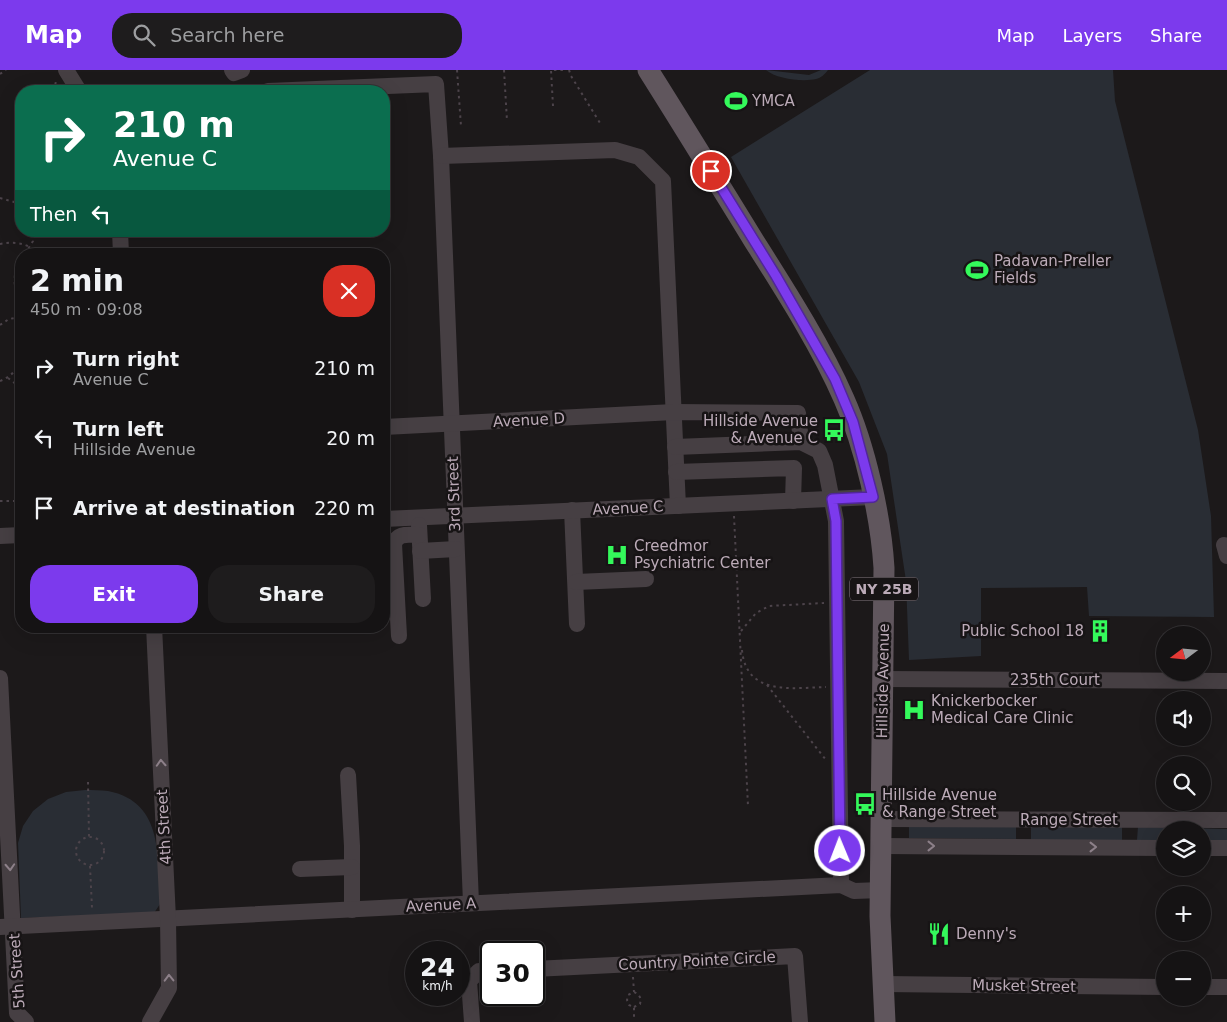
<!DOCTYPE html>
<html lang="en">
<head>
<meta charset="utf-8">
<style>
  :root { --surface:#151314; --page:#1e1c1d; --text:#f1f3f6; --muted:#9d9ea0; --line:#343234; --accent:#7c3aed }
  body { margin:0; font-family:"DejaVu Sans",sans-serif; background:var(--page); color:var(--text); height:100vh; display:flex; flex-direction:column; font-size:19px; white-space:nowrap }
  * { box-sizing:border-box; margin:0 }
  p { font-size:16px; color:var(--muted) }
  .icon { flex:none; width:28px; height:28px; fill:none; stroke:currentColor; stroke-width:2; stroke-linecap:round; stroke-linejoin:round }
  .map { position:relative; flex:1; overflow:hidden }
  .panel { position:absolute; left:15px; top:178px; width:375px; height:385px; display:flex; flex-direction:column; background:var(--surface); border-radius:20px; box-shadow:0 5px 20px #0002,0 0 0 1px var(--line) }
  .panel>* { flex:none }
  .guide { position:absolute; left:15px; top:15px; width:375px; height:152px; border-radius:20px; box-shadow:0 5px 20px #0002,0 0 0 1px var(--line); background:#0b6e4f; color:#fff; overflow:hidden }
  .needle { width:32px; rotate:254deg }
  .buttons { position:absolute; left:1156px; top:556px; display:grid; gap:10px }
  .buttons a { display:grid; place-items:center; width:55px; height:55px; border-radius:50%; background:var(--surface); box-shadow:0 5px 20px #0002,0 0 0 1px var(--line); font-size:25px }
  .speed { position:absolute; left:405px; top:871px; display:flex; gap:10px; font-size:25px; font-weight:700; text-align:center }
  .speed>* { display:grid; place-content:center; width:65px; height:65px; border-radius:50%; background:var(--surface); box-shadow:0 5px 20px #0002,0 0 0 1px var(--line); line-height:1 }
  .speed small { font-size:12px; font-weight:400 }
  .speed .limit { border:2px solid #111; border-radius:8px; background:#fff; color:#111 }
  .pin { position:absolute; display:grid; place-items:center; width:42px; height:42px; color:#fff; margin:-21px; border:2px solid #fff; border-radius:50%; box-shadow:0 1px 5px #0007 }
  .me { position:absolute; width:55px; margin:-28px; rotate:359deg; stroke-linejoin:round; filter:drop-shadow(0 0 4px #0008) }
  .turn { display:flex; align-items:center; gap:18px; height:105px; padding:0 15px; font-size:22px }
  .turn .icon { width:65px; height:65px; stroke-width:2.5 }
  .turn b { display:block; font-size:35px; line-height:42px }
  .then { display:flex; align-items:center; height:48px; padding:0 15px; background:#0003; gap:10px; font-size:19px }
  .round { display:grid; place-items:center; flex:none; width:52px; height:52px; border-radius:20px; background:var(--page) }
  .overview { display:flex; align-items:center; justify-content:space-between; height:85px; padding:0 15px }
  h1 { font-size:30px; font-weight:600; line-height:38px }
  .primary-button { display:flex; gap:10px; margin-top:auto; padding:10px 15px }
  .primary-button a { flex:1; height:58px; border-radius:20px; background:var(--accent); color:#fff; font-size:20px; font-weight:600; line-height:58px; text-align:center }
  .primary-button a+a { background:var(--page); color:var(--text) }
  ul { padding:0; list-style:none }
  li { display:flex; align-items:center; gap:15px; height:70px; padding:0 15px }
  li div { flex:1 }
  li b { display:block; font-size:19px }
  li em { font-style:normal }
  header { display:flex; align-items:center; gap:30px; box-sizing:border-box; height:70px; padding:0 25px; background:var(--accent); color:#fff }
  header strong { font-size:24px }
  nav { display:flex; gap:28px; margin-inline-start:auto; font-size:18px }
  .search { width:350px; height:45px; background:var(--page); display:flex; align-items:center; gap:12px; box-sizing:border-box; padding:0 18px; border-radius:20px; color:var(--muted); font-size:19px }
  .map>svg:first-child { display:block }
  .green { fill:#292d34 }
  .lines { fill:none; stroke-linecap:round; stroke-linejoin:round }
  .path { stroke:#4d444b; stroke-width:2; stroke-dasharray:2.5 4; stroke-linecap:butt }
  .minor { stroke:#463f43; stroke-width:16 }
  .major { stroke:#60565d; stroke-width:21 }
  .oneway { stroke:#8d8089 }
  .route-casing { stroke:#51269a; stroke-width:12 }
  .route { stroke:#7c3aed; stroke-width:9 }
  .labels { text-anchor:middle; stroke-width:5; stroke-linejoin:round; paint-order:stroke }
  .shield { fill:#171415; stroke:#8a7e87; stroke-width:1 }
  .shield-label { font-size:14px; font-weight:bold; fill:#bcabb8 }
  .poi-label { font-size:15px; fill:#bcabb8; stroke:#171415; text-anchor:start }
  .street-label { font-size:15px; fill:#bcabb8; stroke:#171415 }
</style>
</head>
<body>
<header>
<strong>Map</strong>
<div class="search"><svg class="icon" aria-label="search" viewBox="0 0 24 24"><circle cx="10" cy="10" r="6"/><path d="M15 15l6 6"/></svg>Search here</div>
<nav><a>Map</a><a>Layers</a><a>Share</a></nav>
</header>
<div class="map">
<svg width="1227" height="952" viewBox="0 0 1227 952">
  <rect width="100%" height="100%" fill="#1c191a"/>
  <g class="green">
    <path d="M766 0 809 5 821 0H828C825 4 821 8 816 9 803 12 776 9 766 0Z"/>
    <polygon points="870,0 1113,0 1115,31 1198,360 1211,446 1214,547 1089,546 1087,517 981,518 981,586 909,590 906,511 887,384 859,312 731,87"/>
    <path d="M85 720C92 720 101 720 108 721 165 732 157 789 160 834L154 843 21 848 18 773 23 756 33 741 48 729 66 722Z"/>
    <polygon points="909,754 1016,755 1016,769 909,768"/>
    <rect x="1031" y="757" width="91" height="13"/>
    <polygon points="1138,757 1227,759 1227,771 1203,771 1202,760 1165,760 1165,771 1137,770"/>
  </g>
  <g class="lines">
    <g class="path">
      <polyline points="457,0 461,56"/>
      <polyline points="504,0 507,51"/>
      <polyline points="569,0 571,6 600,53"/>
      <polyline points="0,4 6,0"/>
      <polyline points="54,21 56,11"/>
      <polyline points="553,36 551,0 566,0"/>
      <polyline points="0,128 14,132 21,138"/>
      <path d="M0 174C10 172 20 172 30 177"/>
      <polyline points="25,184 33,171 33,161"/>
      <path d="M21 187C9 207 17 227 21 248"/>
      <polyline points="0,255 9,249 20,247"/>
      <polyline points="8,308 21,318"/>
      <path d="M0 311C10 307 16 301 21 291"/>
      <polyline points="0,431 21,431"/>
      <polyline points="734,446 748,736"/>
      <polyline points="741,561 756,543 769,536 824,533"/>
      <path d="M742 580C746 626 792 618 826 617"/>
      <polyline points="767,615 826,690"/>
      <polyline points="88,712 89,767"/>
      <circle cx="90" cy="781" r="14"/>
      <polyline points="90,796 92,838"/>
      <polyline points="633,907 634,922"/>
      <polyline points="634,937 640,934 641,929 638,924 634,922 628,925 627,930 629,935 634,937 634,947"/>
    </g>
    <g class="minor">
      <polyline points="66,0 79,21"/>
      <polyline points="232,0 234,3 242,0"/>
      <polyline points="268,21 436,14 441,86 471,833"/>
      <polyline points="441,86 615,80 639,87 663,111 678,436"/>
      <polyline points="120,161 121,184"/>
      <polyline points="384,357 674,342 798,343 801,372"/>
      <polyline points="675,377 801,372 819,381 825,395 836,451 841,815"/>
      <polyline points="676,402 794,398 793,431"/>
      <polyline points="572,440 577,554"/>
      <polyline points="384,449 873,427"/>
      <polyline points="419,455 423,529"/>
      <polyline points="0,466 21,465"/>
      <polyline points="1224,475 1227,486"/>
      <polyline points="420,481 456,479"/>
      <polyline points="576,512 646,509"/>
      <path d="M399 566 394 474C398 462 408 465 419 465"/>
      <polyline points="0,608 17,943 26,952"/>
      <polyline points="883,609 1227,611"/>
      <polyline points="348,705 352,776 352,840"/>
      <polyline points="882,749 1227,750"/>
      <polyline points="882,776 1165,778"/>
      <polyline points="1202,778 1227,778"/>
      <polyline points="300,799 352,797"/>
      <polyline points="0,857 841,815 854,821 881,820"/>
      <polyline points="534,899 795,886 800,952"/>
      <polyline points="883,914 1165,917"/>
      <polyline points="1202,917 1227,917"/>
      <polyline points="150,952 169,918 168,849 154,556"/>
      <polyline points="472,952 469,911 479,901 491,901"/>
    </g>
    <path class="major" d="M648 0C684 57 719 114 754 171 785 220 821 276 844 329 865 376 881 447 884 498L880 846 885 952"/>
  </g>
  <defs><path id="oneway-chevron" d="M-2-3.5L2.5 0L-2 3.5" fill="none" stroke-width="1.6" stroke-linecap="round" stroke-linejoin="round" transform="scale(1.25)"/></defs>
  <g class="oneway">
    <use href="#oneway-chevron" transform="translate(161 693) rotate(-93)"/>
    <use href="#oneway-chevron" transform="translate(931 776)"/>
    <use href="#oneway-chevron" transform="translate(1093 777)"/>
    <use href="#oneway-chevron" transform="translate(10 797) rotate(87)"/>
    <use href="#oneway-chevron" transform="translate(169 908) rotate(-91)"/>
  </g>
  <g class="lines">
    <defs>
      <polyline id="route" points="711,101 776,206 835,309 853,352 873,427 832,429 836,451 840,781"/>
    </defs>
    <use href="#route" class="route-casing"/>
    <use href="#route" class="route"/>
  </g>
  <defs>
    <symbol id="stadium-bare" viewBox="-9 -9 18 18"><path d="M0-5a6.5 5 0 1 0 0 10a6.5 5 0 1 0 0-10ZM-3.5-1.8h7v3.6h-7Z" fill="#34f95b" stroke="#171415" stroke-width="2.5" paint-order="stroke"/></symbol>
    <symbol id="bus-bare" viewBox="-9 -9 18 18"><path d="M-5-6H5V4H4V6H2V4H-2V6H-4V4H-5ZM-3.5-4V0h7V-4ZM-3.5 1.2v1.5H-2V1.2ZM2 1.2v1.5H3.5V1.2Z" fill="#34f95b" stroke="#171415" stroke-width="2.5" paint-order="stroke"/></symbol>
    <symbol id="hospital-bare" viewBox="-9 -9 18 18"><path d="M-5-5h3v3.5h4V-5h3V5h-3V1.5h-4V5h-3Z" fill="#34f95b" stroke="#171415" stroke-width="2.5" paint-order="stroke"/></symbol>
    <symbol id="building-bare" viewBox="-9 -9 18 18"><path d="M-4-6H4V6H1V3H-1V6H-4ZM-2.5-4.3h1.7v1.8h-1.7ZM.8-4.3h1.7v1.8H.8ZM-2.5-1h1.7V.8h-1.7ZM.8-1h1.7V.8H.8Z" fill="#34f95b" stroke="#171415" stroke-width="2.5" paint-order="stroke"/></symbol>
    <symbol id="restaurant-bare" viewBox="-9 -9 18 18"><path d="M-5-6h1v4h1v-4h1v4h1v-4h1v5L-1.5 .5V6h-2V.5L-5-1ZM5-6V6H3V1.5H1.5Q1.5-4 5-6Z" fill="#34f95b" stroke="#171415" stroke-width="2.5" paint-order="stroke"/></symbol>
  </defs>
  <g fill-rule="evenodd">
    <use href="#stadium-bare" x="720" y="15" width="32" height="32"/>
    <use href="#stadium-bare" x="961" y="184" width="32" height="32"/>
    <use href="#bus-bare" x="818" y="344" width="32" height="32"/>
    <use href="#hospital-bare" x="601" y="469" width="32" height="32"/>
    <use href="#building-bare" x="1084" y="545" width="32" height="32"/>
    <use href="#hospital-bare" x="898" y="624" width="32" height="32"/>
    <use href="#bus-bare" x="849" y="718" width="32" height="32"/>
    <use href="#restaurant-bare" x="923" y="848" width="32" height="32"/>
  </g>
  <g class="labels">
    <rect class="shield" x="850" y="507.5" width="68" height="23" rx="4"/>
    <g class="shield-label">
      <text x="884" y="524">NY 25B</text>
    </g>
    <g class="poi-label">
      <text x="752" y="36">YMCA</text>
      <text x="994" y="196">Padavan-Preller<tspan x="994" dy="17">Fields</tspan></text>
      <text x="818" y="356" text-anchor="end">Hillside Avenue<tspan x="818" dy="17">&amp; Avenue C</tspan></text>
      <text x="634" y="481">Creedmor<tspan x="634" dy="17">Psychiatric Center</tspan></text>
      <text x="1084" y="566" text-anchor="end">Public School 18</text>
      <text x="931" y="636">Knickerbocker<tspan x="931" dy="17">Medical Care Clinic</tspan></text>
      <text x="882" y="730">Hillside Avenue<tspan x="882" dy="17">&amp; Range Street</tspan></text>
      <text x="956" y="869">Denny's</text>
    </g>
    <g class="street-label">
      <text transform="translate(529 350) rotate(-3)" y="5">Avenue D</text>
      <text transform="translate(454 424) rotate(-92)" y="5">3rd Street</text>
      <text transform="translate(628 438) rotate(-3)" y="5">Avenue C</text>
      <text x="1055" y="615">235th Court</text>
      <text transform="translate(883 611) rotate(-89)" y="5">Hillside Avenue</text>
      <text x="1069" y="755">Range Street</text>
      <text transform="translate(164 757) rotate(-93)" y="5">4th Street</text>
      <text transform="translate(441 835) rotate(-3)" y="5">Avenue A</text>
      <text transform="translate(697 891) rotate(-3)" y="5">Country Pointe Circle</text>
      <text transform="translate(17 901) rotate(-94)" y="5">5th Street</text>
      <text transform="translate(1024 916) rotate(1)" y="5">Musket Street</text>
    </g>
  </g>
</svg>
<div class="buttons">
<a><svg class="needle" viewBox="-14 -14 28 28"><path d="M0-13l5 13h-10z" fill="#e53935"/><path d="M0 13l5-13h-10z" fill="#9d9ea0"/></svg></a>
<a><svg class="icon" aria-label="sound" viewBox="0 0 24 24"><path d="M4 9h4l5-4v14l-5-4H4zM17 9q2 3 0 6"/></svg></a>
<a><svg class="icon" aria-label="search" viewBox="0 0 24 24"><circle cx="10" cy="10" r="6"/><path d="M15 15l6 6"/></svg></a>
<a><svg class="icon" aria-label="layers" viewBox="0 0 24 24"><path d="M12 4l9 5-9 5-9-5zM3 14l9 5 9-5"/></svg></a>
<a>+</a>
<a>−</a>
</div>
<div class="speed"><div>24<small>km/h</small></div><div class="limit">30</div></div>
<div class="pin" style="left:711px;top:101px;background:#d93025"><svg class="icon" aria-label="arrive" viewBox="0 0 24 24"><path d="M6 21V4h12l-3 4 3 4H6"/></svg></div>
<svg class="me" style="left:840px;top:781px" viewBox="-20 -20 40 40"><circle r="17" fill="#7c3aed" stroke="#fff" stroke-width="3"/><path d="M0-11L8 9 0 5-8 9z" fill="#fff"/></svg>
<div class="guide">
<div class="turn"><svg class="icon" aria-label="right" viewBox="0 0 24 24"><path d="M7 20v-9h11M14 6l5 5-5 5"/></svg><div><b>210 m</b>Avenue C</div></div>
<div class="then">Then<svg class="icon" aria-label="left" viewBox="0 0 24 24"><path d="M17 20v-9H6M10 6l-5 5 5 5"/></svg></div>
</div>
<section class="panel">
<div class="overview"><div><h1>2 min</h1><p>450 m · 09:08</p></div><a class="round" style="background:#d93025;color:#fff"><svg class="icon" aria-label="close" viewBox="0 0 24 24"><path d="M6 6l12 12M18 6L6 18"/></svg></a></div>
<ul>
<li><svg class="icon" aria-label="right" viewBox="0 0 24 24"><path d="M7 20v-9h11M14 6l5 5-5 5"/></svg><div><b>Turn right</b><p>Avenue C</p></div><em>210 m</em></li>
<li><svg class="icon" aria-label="left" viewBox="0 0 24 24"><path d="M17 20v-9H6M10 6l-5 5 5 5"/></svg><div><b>Turn left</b><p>Hillside Avenue</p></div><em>20 m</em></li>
<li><svg class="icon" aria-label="arrive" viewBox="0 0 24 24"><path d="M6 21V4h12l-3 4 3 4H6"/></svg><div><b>Arrive at destination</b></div><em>220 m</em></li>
</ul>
<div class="primary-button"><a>Exit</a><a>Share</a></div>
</section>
</div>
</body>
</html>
